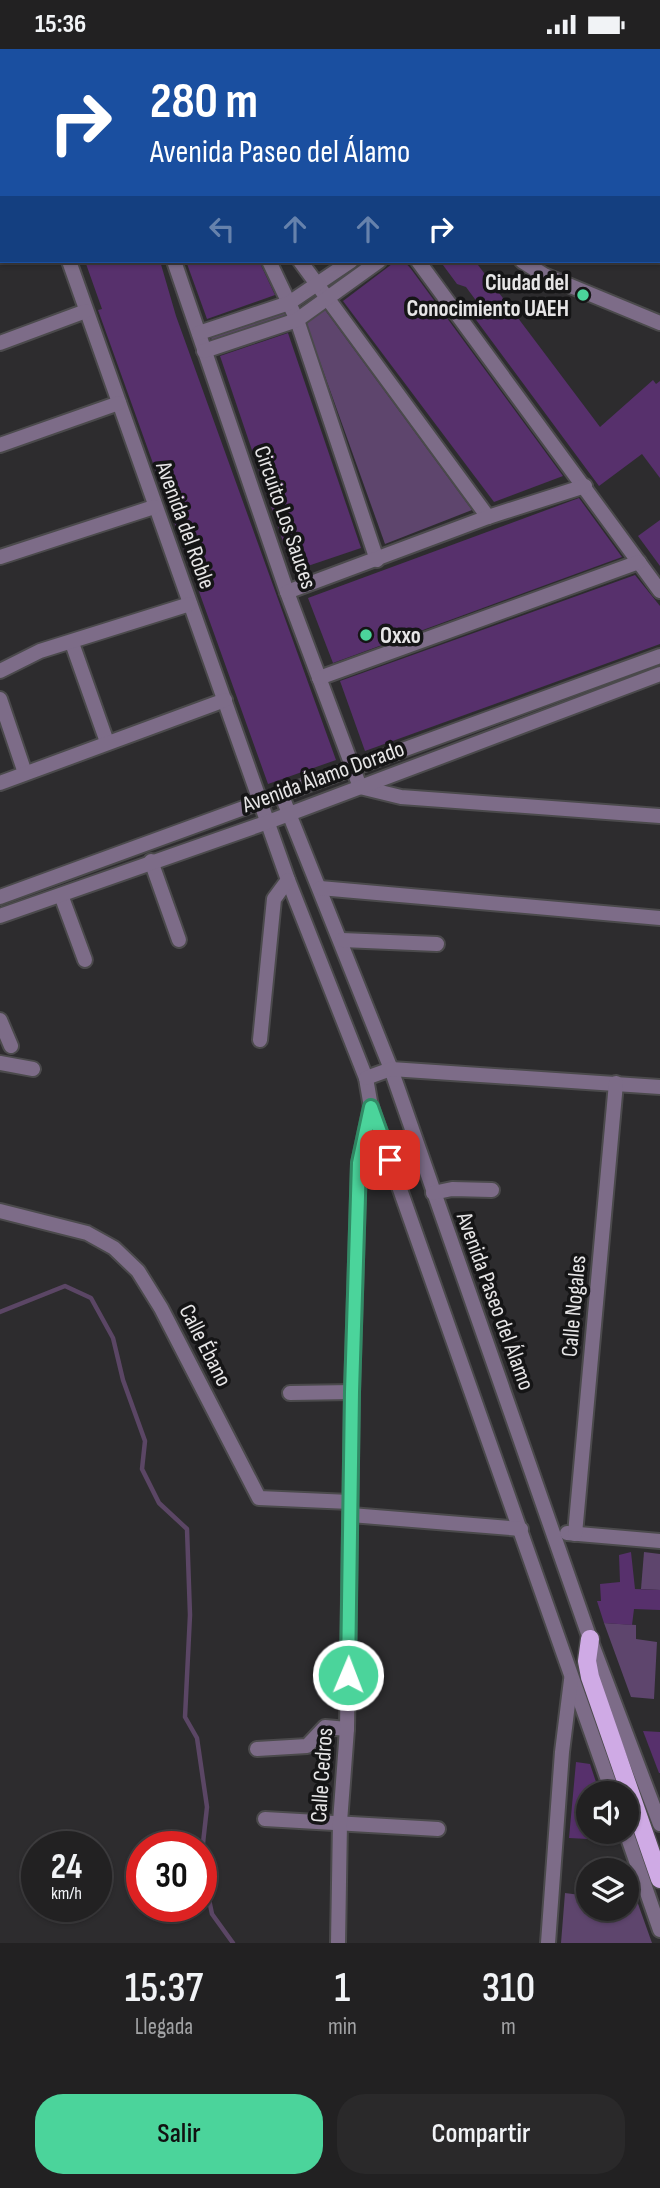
<!DOCTYPE html>
<html lang="es">
<head>
<meta charset="utf-8">
<style>
  :root { --surface:#222122; --page:#2a292a; --text:#f1f3f6; --muted:#a2a3a5; --line:#3f3e40; --accent:#4bd49b }
  body { margin:0; font-family:"Sofia Sans Condensed",sans-serif; background:var(--page); color:var(--text); height:100vh; display:flex; flex-direction:column; font-size:26px; white-space:nowrap }
  * { box-sizing:border-box; margin:0 }
  p { font-size:23px; color:var(--muted) }
  .icon { flex:none; width:38px; height:38px; fill:none; stroke:currentColor; stroke-width:2; stroke-linecap:round; stroke-linejoin:round }
  .map { position:relative; height:1894px; overflow:hidden }
  .side { display:flex; flex-direction:column; background:var(--surface); flex:1 }
  .side>* { flex:none }
  .banner { position:absolute; left:0px; top:0px; width:662px; height:214px; box-shadow:0 2px 5px #0004,0 0 0 2px var(--line); background:#1a4fa0; color:#fff; overflow:hidden }
  .buttons { position:absolute; left:576px; top:1732px; display:grid; gap:14px }
  .buttons a { display:grid; place-items:center; width:63px; height:63px; border-radius:50%; background:var(--surface); box-shadow:0 2px 5px #0004,0 0 0 2px var(--line); font-size:35px }
  .speed { position:absolute; left:21px; top:1782px; display:flex; gap:14px; font-size:35px; font-weight:700; text-align:center }
  .speed>* { display:grid; place-content:center; width:91px; height:91px; border-radius:50%; background:var(--surface); box-shadow:0 2px 5px #0004,0 0 0 2px var(--line); line-height:1 }
  .speed small { font-size:18px; font-weight:400 }
  .speed .limit { border:10px solid #d22; background:#fff; color:#111 }
  .pin { position:absolute; display:grid; place-items:center; width:60px; height:60px; color:#fff; margin:-30px; border-radius:14px; box-shadow:0 4px 10px #0006 }
  .me { position:absolute; width:77px; margin:-38px; rotate:1deg; stroke-linejoin:round; filter:drop-shadow(0 0 5px #0008) }
  .turn { display:flex; align-items:center; gap:24px; height:147px; padding:0 35px; font-size:32px }
  .turn .icon { width:91px; height:91px; stroke-width:2.5 }
  .turn b { display:block; font-size:49px; line-height:60px }
  .lanes { display:flex; align-items:center; height:66px; padding:0 35px; background:#0003; justify-content:center; gap:35px; direction:ltr }
  .lanes .off { opacity:.35 }
  .eta { display:flex; justify-content:space-evenly; align-items:center; height:119px; text-align:center }
  .eta b { font-size:42px; font-weight:600; line-height:49px }
  .action { display:flex; gap:14px; margin-top:auto; padding:14px 35px }
  .action a { flex:1; height:80px; border-radius:28px; background:var(--accent); color:#111; font-size:28px; font-weight:600; line-height:80px; text-align:center }
  .action a+a { background:var(--page); color:var(--text) }
  .status { display:flex; justify-content:space-between; align-items:center; height:49px; padding:0 35px; background:var(--surface); direction:ltr }
  .status svg { height:19px; fill:currentColor }
  .map>svg:first-child { display:block }
  .green { fill:#5e456d }
  .lines { fill:none; stroke-linecap:round; stroke-linejoin:round }
  .stream { stroke:#5b4665; stroke-width:4.5 }
  .building { fill:#57306c }
  .minor-casing { stroke:#4b4a4c; stroke-width:18 }
  .major-casing { stroke:#4b4a4c; stroke-width:21 }
  .minor { stroke:#7d6c88; stroke-width:14 }
  .major { stroke:#cfaae5; stroke-width:18 }
  .route-casing { stroke:#318a65; stroke-width:18 }
  .route { stroke:#4bd49b; stroke-width:12 }
  .poi-dot { fill:#4bd49b; stroke:#151516; stroke-width:2.5 }
  .labels { text-anchor:middle; stroke-width:7; stroke-linejoin:round; paint-order:stroke }
  .poi-label { font-size:23px; font-weight:bold; fill:#e7e6e7; stroke:#151516; text-anchor:end }
  .street-label { font-size:23px; fill:#e7e6e7; stroke:#151516 }
</style>
</head>
<body>
<div class="status"><b>15:36</b><svg viewBox="0 0 49 12"><path d="M0 12V9h3v3zM5 12V6h3v6zM10 12V3h3v9zM15 12V0h3v12zM26 1h20v11H26zM47 4h2v5h-2z"/></svg></div>
<div class="map">
<svg width="660" height="1894" viewBox="0 0 660 1894">
  <rect width="100%" height="100%" fill="#2d2c2e"/>
  <g class="green">
    <polygon points="285,261 287,267 212,291 210,286"/>
    <polygon points="325,261 472,461 385,495 306,274"/>
    <polygon points="644,1503 660,1505 660,1541 641,1540"/>
    <polygon points="604,1574 636,1576 636,1590 657,1593 654,1650 631,1648"/>
    <polygon points="565,1844 588,1847 588,1860 626,1860 627,1850 637,1852 652,1894 561,1894"/>
  </g>
  <g class="lines">
    <polyline class="stream" points="0,1263 65,1237 91,1249 113,1289 123,1331 145,1392 142,1420 159,1454 187,1480 190,1566 185,1668 197,1689 207,1758 201,1812 212,1865 233,1894"/>
  </g>
  <g class="building">
    <polygon points="85,212 160,212 176,267 336,711 268,735 98,261 102,260"/>
    <polygon points="186,212 259,212 275,246 207,270"/>
    <polygon points="396,212 404,212 411,220 563,427 494,453 343,252"/>
    <polygon points="440,212 475,212 600,378 653,331 656,335 660,332 660,429 642,405 599,437 471,264 480,257 466,238 457,235"/>
    <polygon points="288,284 361,499 293,522 220,307"/>
    <polygon points="579,449 622,508 333,614 308,549"/>
    <polygon points="660,471 660,517 638,487"/>
    <polygon points="635,526 660,557 660,595 365,702 340,632"/>
    <polygon points="631,1503 635,1540 660,1541 660,1561 634,1560 632,1576 604,1574 597,1552 601,1552 600,1535 620,1533 619,1506"/>
    <polygon points="643,1682 660,1683 660,1724 659,1724"/>
    <polygon points="576,1713 590,1715 600,1745 588,1745 588,1790 569,1789"/>
  </g>
  <g class="lines">
    <defs>
      <g id="minor">
        <polyline points="100,0 100,2"/>
        <polyline points="263,0 265,2"/>
        <polyline points="341,0 342,2"/>
        <polyline points="113,2 116,0"/>
        <polyline points="0,14 2,19"/>
        <polyline points="0,106 2,105"/>
        <polyline points="0,205 2,204"/>
        <polyline points="69,212 288,831 366,1029 371,1058 613,1745"/>
        <polyline points="174,212 287,543 360,738 401,748 660,767"/>
        <polyline points="269,212 297,271 377,511"/>
        <polyline points="300,212 488,468"/>
        <polyline points="418,212 660,542"/>
        <polyline points="522,212 544,226 660,274"/>
        <polyline points="199,284 289,254 351,212"/>
        <polyline points="0,294 86,262"/>
        <polyline points="204,302 297,271 379,212"/>
        <polyline points="0,396 119,354"/>
        <polyline points="0,508 154,458"/>
        <polyline points="287,543 488,468 585,437"/>
        <polyline points="72,594 107,693"/>
        <polyline points="0,622 40,602 190,555"/>
        <polyline points="319,629 639,513"/>
        <polyline points="0,650 25,724"/>
        <polyline points="0,734 225,651"/>
        <polyline points="282,747 391,1020 590,1590 660,1775"/>
        <polyline points="151,812 179,891"/>
        <polyline points="320,839 660,869"/>
        <polyline points="61,846 85,911"/>
        <polyline points="0,848 660,607"/>
        <polyline points="0,867 268,773 660,625"/>
        <polyline points="342,891 437,895"/>
        <polyline points="0,971 11,997"/>
        <polyline points="260,991 274,850 288,831"/>
        <polyline points="0,1014 33,1020"/>
        <polyline points="366,1029 391,1020 660,1038"/>
        <polyline points="433,1144 452,1140 492,1141"/>
        <polyline points="0,1162 87,1184 114,1199 138,1222 161,1259 259,1449 350,1453"/>
        <polyline points="290,1344 352,1343"/>
        <polyline points="351,1466 521,1480"/>
        <polyline points="567,1484 660,1492"/>
        <polyline points="575,1485 616,1034"/>
        <polyline points="257,1700 307,1697 325,1678 347,1680"/>
        <polyline points="265,1770 438,1780"/>
        <polyline points="626,1783 660,1881"/>
        <polyline points="338,1894 340,1773 347,1680 352,1343 359,1114 371,1058"/>
        <polyline points="548,1894 562,1703 571,1631"/>
      </g>
      <polyline id="major" points="590,1590 587,1612 590,1628 660,1830"/>
    </defs>
    <use href="#minor" class="minor-casing"/>
    <use href="#major" class="major-casing"/>
    <use href="#minor" class="minor"/>
    <use href="#major" class="major"/>
  </g>
  <g class="lines">
    <defs>
      <polyline id="route" points="348,1626 352,1343 359,1114 371,1058 390,1111"/>
    </defs>
    <use href="#route" class="route-casing"/>
    <use href="#route" class="route"/>
  </g>
  <g class="poi-dot">
    <circle cx="583" cy="246" r="7"/>
    <circle cx="366" cy="586" r="7"/>
  </g>
  <g class="labels">
    <g class="poi-label">
      <text x="569" y="241">Ciudad del<tspan x="569" dy="26">Conocimiento UAEH</tspan></text>
      <text x="380" y="594" text-anchor="start">Oxxo</text>
    </g>
    <g class="street-label">
      <text transform="translate(286 468) rotate(71)" y="8">Circuito Los Sauces</text>
      <text transform="translate(186 476) rotate(70)" y="8">Avenida del Roble</text>
      <text transform="translate(323 727) rotate(-20)" y="8">Avenida Álamo Dorado</text>
      <text transform="translate(496 1252) rotate(70)" y="8">Avenida Paseo del Álamo</text>
      <text transform="translate(573 1257) rotate(-85)" y="8">Calle Nogales</text>
      <text transform="translate(206 1296) rotate(63)" y="8">Calle Ébano</text>
      <text transform="translate(321 1726) rotate(-86)" y="8">Calle Cedros</text>
    </g>
  </g>
</svg>
<div class="buttons">
<a><svg class="icon" aria-label="sound" viewBox="0 0 24 24"><path d="M4 9h4l5-4v14l-5-4H4zM17 9q2 3 0 6"/></svg></a>
<a><svg class="icon" aria-label="layers" viewBox="0 0 24 24"><path d="M12 4l9 5-9 5-9-5zM3 14l9 5 9-5"/></svg></a>
</div>
<div class="speed"><div>24<small>km/h</small></div><div class="limit">30</div></div>
<div class="pin" style="left:390px;top:1111px;background:#d93025"><svg class="icon" aria-label="arrive" viewBox="0 0 24 24"><path d="M6 21V4h12l-3 4 3 4H6"/></svg></div>
<svg class="me" style="left:348px;top:1626px" viewBox="-20 -20 40 40"><circle r="17" fill="#4bd49b" stroke="#fff" stroke-width="3"/><path d="M0-11L8 9 0 5-8 9z" fill="#fff"/></svg>
<div class="banner">
<div class="turn"><svg class="icon" aria-label="right" viewBox="0 0 24 24"><path d="M7 20v-9h11M14 6l5 5-5 5"/></svg><div><b>280 m</b>Avenida Paseo del Álamo</div></div>
<div class="lanes"><svg class="icon off" aria-label="left" viewBox="0 0 24 24"><path d="M17 20v-9H6M10 6l-5 5 5 5"/></svg><svg class="icon off" aria-label="ahead" viewBox="0 0 24 24"><path d="M12 20V5M6 11l6-6 6 6"/></svg><svg class="icon off" aria-label="ahead" viewBox="0 0 24 24"><path d="M12 20V5M6 11l6-6 6 6"/></svg><svg class="icon" aria-label="right" viewBox="0 0 24 24"><path d="M7 20v-9h11M14 6l5 5-5 5"/></svg></div>
</div>
</div>
<section class="side">
<div class="eta">
<div><b>15:37</b><p>Llegada</p></div>
<div><b>1</b><p>min</p></div>
<div><b>310</b><p>m</p></div>
</div>
<div class="action"><a>Salir</a><a>Compartir</a></div>
</section>
</body>
</html>
